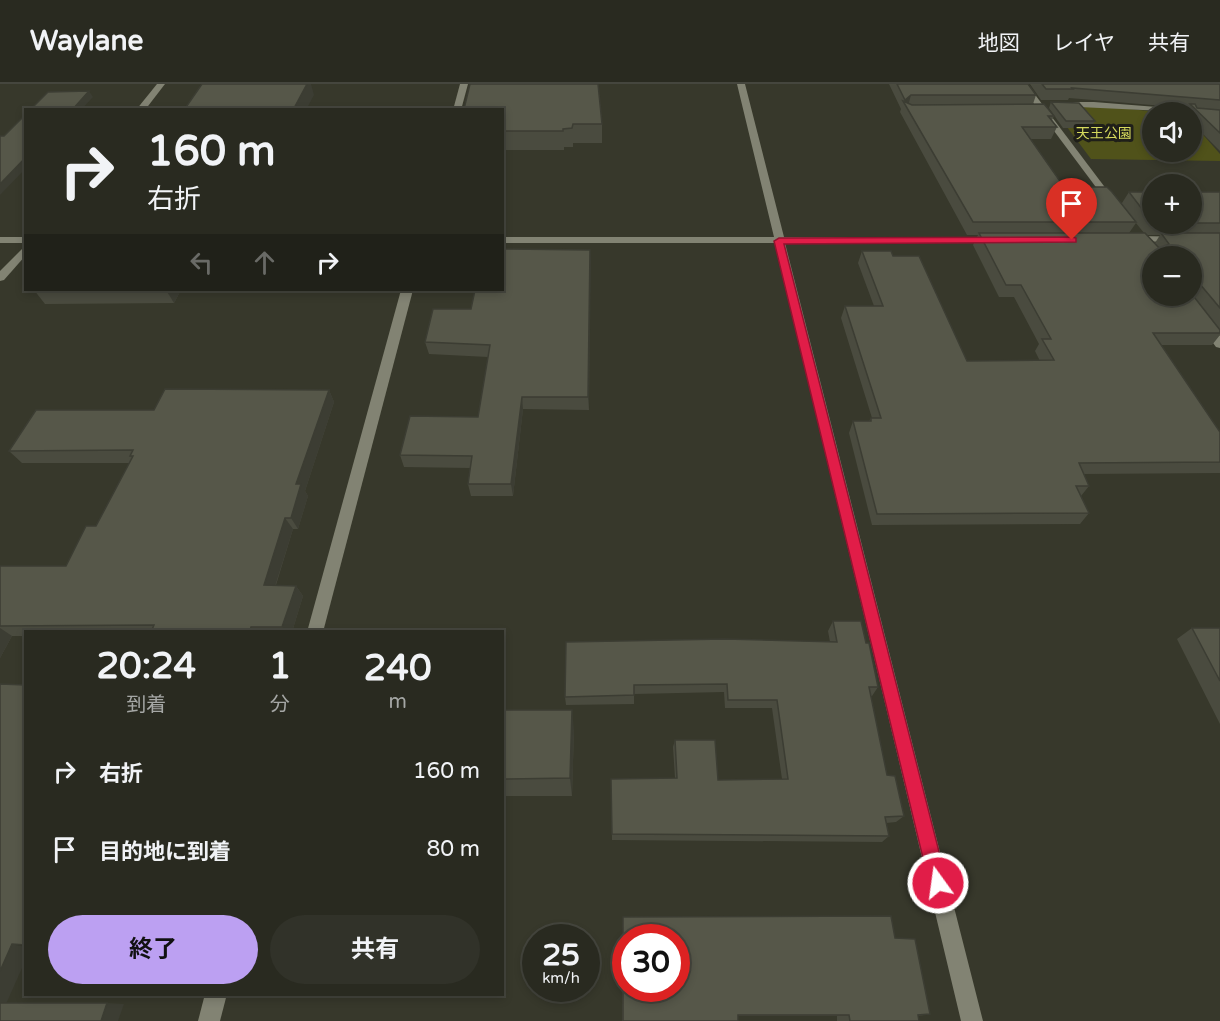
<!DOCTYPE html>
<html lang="ja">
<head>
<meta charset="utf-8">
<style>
  :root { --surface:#292a20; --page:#313229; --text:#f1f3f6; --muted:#a5a7a5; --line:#45463e; --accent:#bca0f2 }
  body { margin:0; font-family:"Varela Round","Noto Sans JP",sans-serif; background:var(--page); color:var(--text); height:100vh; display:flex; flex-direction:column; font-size:22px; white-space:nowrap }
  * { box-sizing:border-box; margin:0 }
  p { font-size:20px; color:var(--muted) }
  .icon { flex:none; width:33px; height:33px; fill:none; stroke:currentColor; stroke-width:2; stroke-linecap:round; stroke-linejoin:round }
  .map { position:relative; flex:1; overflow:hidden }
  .drawer { position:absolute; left:24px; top:546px; width:480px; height:366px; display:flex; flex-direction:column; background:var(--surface); border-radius:0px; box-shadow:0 3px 9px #0003,0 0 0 2px var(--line) }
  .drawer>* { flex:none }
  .top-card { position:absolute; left:24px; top:24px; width:480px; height:183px; border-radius:0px; box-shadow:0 3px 9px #0003,0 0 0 2px var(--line); background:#292a20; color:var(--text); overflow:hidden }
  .buttons { position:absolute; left:1142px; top:18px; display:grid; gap:12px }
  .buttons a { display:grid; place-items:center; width:60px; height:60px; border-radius:50%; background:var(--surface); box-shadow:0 3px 9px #0003,0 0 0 2px var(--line); font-size:30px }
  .speed { position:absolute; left:522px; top:840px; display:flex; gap:12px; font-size:30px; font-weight:700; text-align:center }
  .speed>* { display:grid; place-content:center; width:78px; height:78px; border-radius:50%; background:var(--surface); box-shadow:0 3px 9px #0003,0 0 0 2px var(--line); line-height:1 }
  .speed small { font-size:15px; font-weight:400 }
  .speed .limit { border:9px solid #d22; background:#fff; color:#111 }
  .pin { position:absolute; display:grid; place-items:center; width:51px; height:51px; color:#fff; margin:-62px -26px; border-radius:50% 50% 50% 0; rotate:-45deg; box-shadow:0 0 6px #0007 }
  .pin .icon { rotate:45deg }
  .me { position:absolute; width:66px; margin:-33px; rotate:346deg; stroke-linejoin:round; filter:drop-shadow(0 0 4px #0008) }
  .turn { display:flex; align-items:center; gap:21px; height:126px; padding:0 24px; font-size:27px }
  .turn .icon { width:78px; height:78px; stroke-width:2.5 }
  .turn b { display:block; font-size:42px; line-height:51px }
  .lanes { display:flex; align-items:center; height:57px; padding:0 24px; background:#0003; justify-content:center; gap:30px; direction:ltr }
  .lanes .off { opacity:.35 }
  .eta { display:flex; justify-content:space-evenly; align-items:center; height:102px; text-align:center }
  .eta b { font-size:36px; font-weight:700; line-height:42px }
  .primary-button { display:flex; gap:12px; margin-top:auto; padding:12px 24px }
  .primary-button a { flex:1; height:69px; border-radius:36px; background:var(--accent); color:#111; font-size:24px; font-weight:700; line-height:69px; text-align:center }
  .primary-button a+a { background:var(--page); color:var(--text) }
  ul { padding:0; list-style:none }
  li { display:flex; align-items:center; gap:18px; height:78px; padding:0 24px }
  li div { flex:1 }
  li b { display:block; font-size:22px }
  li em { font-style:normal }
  header { display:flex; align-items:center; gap:36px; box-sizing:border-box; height:84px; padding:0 30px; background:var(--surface); border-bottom:2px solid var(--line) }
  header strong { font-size:28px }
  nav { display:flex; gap:33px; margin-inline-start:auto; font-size:21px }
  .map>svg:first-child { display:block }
  .green { fill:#50521a }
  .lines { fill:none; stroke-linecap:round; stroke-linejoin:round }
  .minor { fill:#828373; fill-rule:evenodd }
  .secondary { fill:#828373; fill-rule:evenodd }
  .wall { fill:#4a4b3f; fill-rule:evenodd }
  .shaded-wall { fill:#3c3d33 }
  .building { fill:#565749; stroke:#3c3d33; stroke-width:1.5; fill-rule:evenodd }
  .route { fill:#e11d48; stroke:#92132f; stroke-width:1.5 }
  .labels { text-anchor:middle; stroke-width:6; stroke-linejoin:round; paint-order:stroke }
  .far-park-label { font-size:14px; fill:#d6da5d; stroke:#1f1f19 }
</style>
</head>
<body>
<header>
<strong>Waylane</strong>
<nav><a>地図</a><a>レイヤ</a><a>共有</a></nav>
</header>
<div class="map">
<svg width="1220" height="937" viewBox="0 0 1220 937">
  <rect width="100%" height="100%" fill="#37382b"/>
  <polygon class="green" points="1052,23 1109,23 1159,28 1152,28 1152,68 1191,68 1191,37 1220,70 1220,77 1091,75"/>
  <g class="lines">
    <g class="minor">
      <polygon points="460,0 468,0 461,26 453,26"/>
      <polygon points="737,0 745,0 784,153 995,153 1000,156 995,159 785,159 983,937 961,937 775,159 502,159 502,153 774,153"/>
      <polygon points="1019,0 1027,0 1116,118 1116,122 1110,122"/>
      <polygon points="1060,18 1094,18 1182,25 1186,28 1057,22 1056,20"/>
      <polygon points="1130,152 1220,153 1220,159 1126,157 1126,153"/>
      <rect x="0" y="153" width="26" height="6"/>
      <polygon points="401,206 413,206 323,548 307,548"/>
      <polygon points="1178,212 1188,212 1220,252 1220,264 1216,263"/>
      <polygon points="205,910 227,910 220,937 198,937"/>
    </g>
    <g class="secondary">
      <polygon points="157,0 165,0 145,26 136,26"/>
      <polygon points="26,161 26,171 4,196 0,197 0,187"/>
    </g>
  </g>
  <g class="wall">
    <polygon points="470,0 598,0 602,40 602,59 573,59 573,63 564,63 564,66 502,66 502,26 464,26"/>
    <path d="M889 0H1028L1036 11 1033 20 1054 32 1052 36 1057 43 1051 55H1030L1064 103 1122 119 1129 108H1152V140H1191V108H1220V251L1212 261H1161L1220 348V389L1084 390 1089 402 1081 412 1089 429 1080 440 872 441 849 349 853 337H869L871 334H872L841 234 845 222H874L858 179 862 167 893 172 967 277H1040L1035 267 1039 260 1014 213H999L973 161 978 151H967L900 28 901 25ZM1136 139 1144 149H1129ZM1146 151H1160L1155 159ZM1191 172V212H1152Z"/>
    <polygon points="1030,0 1220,0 1220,67 1191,38 1191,28 1185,28 1187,24 1069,14 1068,16 1041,16"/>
    <polygon points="1051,18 1095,37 1091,44 1063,44 1049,24"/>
    <polygon points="590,166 589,326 523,325 513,412 471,412 468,400 470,384 404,383 400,371 478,333 488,273 429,270 425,258 471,225"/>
    <polygon points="34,206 181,206 174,219 45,220"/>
    <polygon points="329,306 334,318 305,407 308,412 298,445 293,445 276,501 296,502 303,512 292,548 26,548 26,552 12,552 0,574 0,482 66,482 96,442 130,379 22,379 9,367 154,326"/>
    <polygon points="833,537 866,559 878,603 872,612 870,612 887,691 904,732 896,738 886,739 889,752 882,758 612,756 611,695 675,694 673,663 675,656 718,696 782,695 772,624 725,624 724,608 634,610 634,620 566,621 565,613 830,558 828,547"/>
    <polygon points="1192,544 1220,544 1220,640 1177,555"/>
    <polygon points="502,626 574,646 572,712 502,712"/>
    <polygon points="623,833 895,854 930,930 918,932 919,937 837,937 837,932 738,932 738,937 622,937"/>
  </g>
  <g class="shaded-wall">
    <polygon points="307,0 311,0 314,11 306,26 293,26"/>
    <polygon points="89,7 93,13 81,26 72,26"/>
    <polygon points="911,11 908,22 904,18 905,16"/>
    <polygon points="26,73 26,84 0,111 0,100"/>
    <polygon points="590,166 591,178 589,326 588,313"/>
    <polygon points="166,206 181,206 174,219"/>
    <polygon points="329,306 334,318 305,407 308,412 298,445 291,434 296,400"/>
    <polygon points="522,313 523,325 513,412 511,400"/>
    <polygon points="285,434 293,445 272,512 264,501"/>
    <polygon points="296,502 303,512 292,548 286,548 282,543"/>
    <polygon points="0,544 12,552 0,574"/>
    <polygon points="572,626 574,646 572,712 570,694"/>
    <polygon points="12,860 26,863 26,875 6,920 0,920 0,887"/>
    <polygon points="107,919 124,920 118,937 101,937"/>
  </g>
  <g class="building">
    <polygon points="202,0 307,0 293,26 184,26"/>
    <polygon points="470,0 598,0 602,40 573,40 572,44 563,45 563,47 502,47 502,26 467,26 467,25 464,25"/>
    <polygon points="897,0 1028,0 1036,11 911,11 905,16"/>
    <polygon points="1042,0 1220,0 1220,16 1072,4 1073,5 1046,5"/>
    <polygon points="89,7 72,26 30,26 48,8"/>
    <polygon points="903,17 912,21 1044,20 1054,32 1048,32 1057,43 1022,43 1064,103 1107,103 1112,108 1136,138 973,138"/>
    <polygon points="1051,18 1079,19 1095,37 1066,37"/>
    <polygon points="1190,20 1195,20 1197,24 1220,26 1220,49"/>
    <polygon points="26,30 26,73 0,100 0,52 4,52"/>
    <polygon points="1129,108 1152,108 1152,138"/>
    <rect x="1191" y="108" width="29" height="31"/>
    <polygon points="979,149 1145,149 1160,165 1169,160 1161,149 1220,149 1220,224 1199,199 1191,198 1191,172 1152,172 1152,212 1191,212 1191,209 1220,246 1220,249 1153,249 1220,348 1220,378 1079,379 1089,402 1076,402 1089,429 877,430 853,337 871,337 871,334 881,334 845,222 883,222 862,167 891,167 893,172 919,172 967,277 1054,276 1042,255 1051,255 1021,201 1006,201"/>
    <polygon points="502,165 590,166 588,313 522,313 511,400 468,400 472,372 400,371 410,332 478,333 490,261 425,258 433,225 471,225 475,206 502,206"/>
    <polygon points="165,305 329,306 296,400 301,400 291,434 285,434 264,501 296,502 282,543 251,543 250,547 151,548 154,541 0,542 0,482 66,482 86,442 96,442 133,372 130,372 133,366 9,367 36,326 154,326"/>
    <polygon points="833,537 861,537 866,559 869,559 878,603 869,603 887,691 895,692 904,732 885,733 889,752 612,750 611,695 677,694 675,656 715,656 718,696 788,695 777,616 728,616 727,600 634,601 634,611 565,613 566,558 725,555 837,558"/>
    <polygon points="1192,544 1220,544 1220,597"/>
    <polygon points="0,600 26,601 26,861 12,860 0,887"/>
    <polygon points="502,626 572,626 570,694 502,695"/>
    <path d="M891 832 895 854 915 855 930 930 918 931 919 937H850L849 931H738V937H623V833ZM626 854H676V904H626Z"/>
    <polygon points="0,919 107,919 101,937 0,937"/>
  </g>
  <polygon class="route" points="1072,153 1076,154 1076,158 784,160 947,799 944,806 938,808 931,806 929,799 774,157 779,154"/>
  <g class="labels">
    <g class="far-park-label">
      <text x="1104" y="54">天王公園</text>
    </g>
  </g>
</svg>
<div class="buttons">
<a><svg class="icon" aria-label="sound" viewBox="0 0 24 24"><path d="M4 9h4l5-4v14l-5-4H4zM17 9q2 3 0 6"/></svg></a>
<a>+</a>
<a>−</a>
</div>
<div class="speed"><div>25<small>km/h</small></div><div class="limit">30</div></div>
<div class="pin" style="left:1072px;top:156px;background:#d93025"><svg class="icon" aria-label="arrive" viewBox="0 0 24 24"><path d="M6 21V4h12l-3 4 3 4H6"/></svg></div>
<svg class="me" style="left:938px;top:799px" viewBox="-20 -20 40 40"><circle r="17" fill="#e11d48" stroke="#fff" stroke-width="3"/><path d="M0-11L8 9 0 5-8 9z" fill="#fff"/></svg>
<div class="top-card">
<div class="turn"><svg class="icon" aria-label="right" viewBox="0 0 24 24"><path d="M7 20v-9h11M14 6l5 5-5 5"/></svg><div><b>160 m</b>右折</div></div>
<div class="lanes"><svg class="icon off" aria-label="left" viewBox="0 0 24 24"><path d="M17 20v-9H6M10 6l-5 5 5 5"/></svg><svg class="icon off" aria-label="ahead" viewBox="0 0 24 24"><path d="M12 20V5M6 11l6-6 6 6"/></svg><svg class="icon" aria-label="right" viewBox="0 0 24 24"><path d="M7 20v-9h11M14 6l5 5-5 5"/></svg></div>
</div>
<section class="drawer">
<div class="eta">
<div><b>20:24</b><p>到着</p></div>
<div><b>1</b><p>分</p></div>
<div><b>240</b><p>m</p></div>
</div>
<ul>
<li><svg class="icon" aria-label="right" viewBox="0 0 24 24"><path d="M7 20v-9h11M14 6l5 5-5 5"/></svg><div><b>右折</b></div><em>160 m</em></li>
<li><svg class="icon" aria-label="arrive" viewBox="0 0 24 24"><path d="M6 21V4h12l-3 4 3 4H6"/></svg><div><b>目的地に到着</b></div><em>80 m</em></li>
</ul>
<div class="primary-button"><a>終了</a><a>共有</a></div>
</section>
</div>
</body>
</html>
